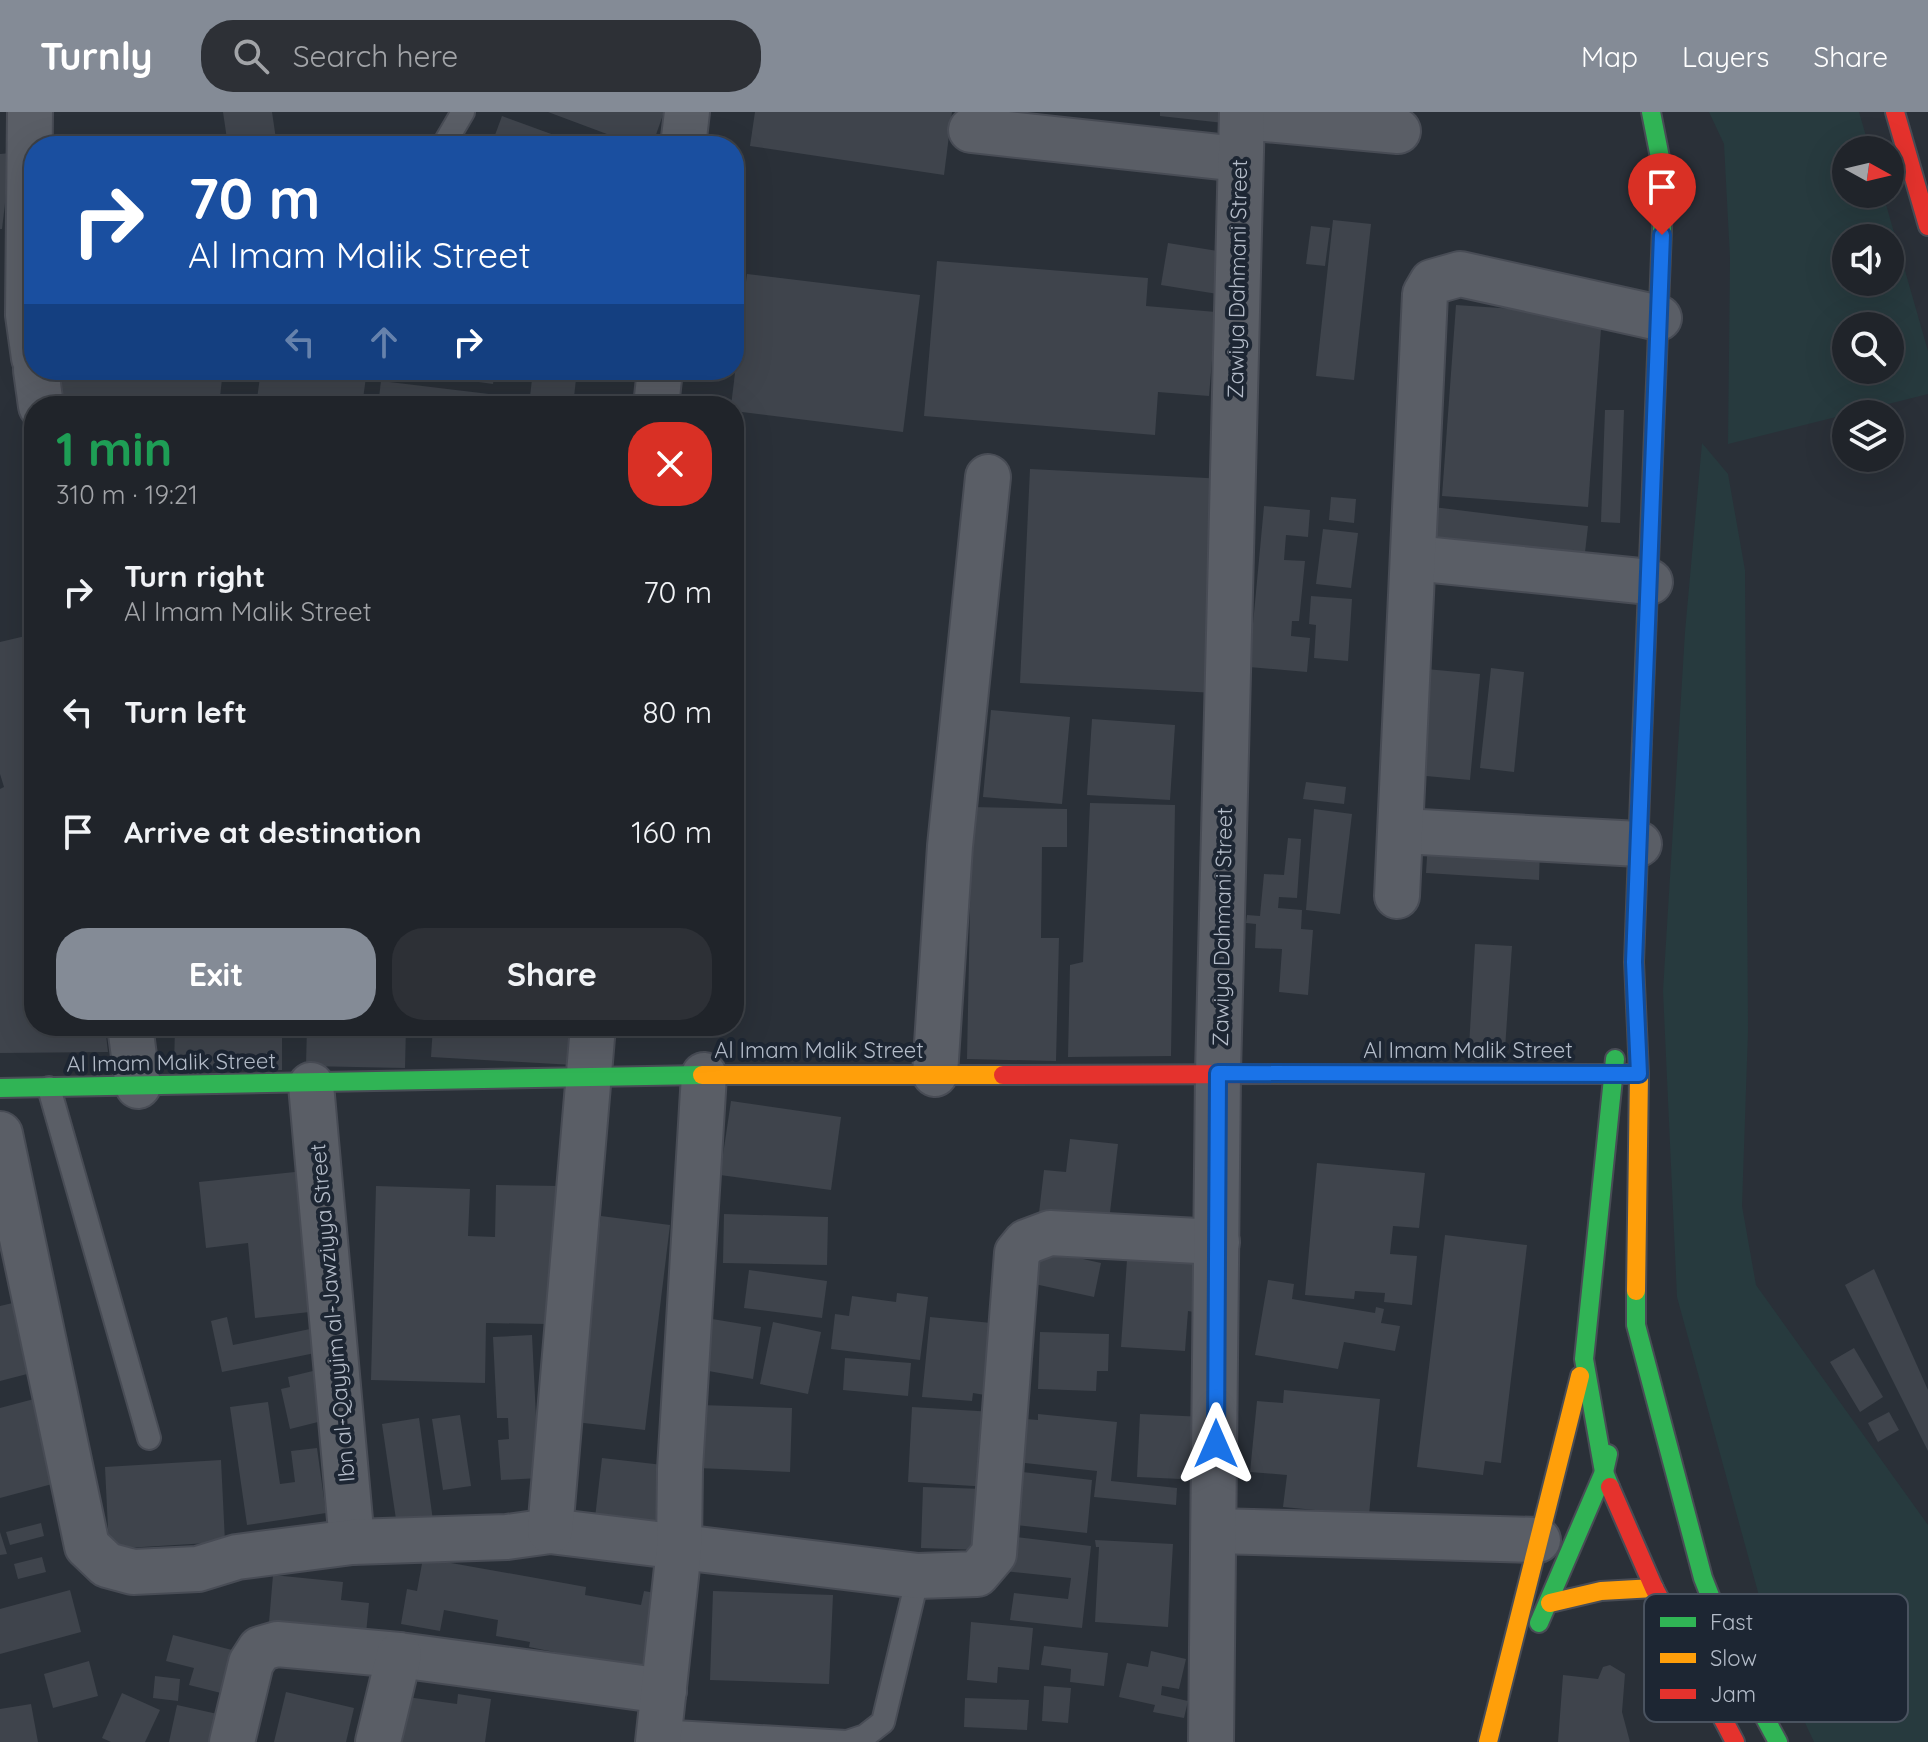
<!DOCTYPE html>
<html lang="en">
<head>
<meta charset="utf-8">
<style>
  :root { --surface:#20242a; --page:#2d3036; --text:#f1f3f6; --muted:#a2a4a8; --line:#3d4147; --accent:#848b96 }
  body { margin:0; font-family:Quicksand,sans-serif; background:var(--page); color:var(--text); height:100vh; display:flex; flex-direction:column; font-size:30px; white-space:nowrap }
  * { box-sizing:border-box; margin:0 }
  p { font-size:26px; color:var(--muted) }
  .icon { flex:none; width:44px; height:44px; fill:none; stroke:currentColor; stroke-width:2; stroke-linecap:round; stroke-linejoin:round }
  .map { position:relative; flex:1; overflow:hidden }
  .side { position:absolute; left:24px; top:284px; width:720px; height:640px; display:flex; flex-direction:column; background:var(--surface); border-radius:32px; box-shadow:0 8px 32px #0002,0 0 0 2px var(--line) }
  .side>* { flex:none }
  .hud { position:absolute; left:24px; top:24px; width:720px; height:244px; border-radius:32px; box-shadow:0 8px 32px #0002,0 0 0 2px var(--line); background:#1a4fa0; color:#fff; overflow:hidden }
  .needle { width:52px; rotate:98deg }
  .tools { position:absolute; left:1832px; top:24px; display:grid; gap:16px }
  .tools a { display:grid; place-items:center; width:72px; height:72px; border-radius:50%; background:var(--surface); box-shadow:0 8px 32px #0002,0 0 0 2px var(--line); font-size:40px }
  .pin { position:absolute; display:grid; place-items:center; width:68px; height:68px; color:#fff; margin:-82px -34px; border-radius:50% 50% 50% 0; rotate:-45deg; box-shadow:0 0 8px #0007 }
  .pin .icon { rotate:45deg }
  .me { position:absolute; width:88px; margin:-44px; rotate:0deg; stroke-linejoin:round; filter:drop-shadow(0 0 6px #0008) }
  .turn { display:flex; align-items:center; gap:28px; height:168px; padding:0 32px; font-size:36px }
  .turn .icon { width:104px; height:104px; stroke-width:2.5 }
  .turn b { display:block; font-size:56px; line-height:68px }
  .lanes { display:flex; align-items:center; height:76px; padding:0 32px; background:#0003; justify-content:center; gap:40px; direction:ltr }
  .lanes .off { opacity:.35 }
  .round { display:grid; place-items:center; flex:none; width:84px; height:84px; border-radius:32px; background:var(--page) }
  .overview { display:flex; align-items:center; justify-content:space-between; height:136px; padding:0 32px }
  h1 { font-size:48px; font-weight:700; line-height:60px; color:#1e9e55 }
  .action { display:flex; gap:16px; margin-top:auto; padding:16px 32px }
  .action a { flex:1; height:92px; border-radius:32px; background:var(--accent); color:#fff; font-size:32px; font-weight:700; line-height:92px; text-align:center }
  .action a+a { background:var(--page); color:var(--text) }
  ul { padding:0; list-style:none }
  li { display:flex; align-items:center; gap:24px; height:120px; padding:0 32px }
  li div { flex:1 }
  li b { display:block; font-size:30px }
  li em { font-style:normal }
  header { display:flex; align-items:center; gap:48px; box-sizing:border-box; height:112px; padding:0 40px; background:var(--accent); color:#fff }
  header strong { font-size:38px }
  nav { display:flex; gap:44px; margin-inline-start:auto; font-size:28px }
  .search { width:560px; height:72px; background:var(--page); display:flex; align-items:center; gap:20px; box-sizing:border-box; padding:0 28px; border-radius:32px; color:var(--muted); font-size:30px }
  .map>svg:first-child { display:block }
  .green { fill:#273a3e; fill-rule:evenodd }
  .building { fill:#3f444c }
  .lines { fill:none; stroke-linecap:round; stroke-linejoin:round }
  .lane-casing { stroke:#484c55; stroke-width:26 }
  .street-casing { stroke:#484c55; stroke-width:48 }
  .fast-casing { stroke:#484c55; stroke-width:22 }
  .slow-casing { stroke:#484c55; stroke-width:22 }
  .jam-casing { stroke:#484c55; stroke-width:22 }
  .lane { stroke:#5a5e66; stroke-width:22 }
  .street { stroke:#5a5e66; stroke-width:44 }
  .fast { stroke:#30b455; stroke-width:18 }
  .slow { stroke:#ff9f0a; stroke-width:18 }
  .jam { stroke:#e5322d; stroke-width:18 }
  .route-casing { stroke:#114b97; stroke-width:20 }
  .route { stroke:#1a73e8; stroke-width:14 }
  .labels { text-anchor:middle; stroke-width:8; stroke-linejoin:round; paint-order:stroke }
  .street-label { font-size:22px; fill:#b4bcc9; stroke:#1d2633 }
  .key { fill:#1d2633; stroke:#4a5360; stroke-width:2 }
  .key-label { font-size:22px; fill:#b4bcc9 }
</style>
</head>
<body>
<header>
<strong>Turnly</strong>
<div class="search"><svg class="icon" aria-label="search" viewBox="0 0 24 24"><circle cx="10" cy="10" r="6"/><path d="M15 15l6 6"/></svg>Search here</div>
<nav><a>Map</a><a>Layers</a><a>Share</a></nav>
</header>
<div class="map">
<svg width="1928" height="1630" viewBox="0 0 1928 1630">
  <rect width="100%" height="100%" fill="#2a3038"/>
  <g class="green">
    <path d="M1709 0H1859L1870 38H1846V82H1883L1928 239V282L1728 332 1730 146 1724 32ZM1846 126H1890V170H1846ZM1846 214H1890V258H1846Z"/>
    <polygon points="1702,331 1728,362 1745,458 1748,919 1742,1094 1756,1173 1928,1413 1928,1630 1814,1630 1778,1553 1677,1185 1663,879 1685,520"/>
  </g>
  <g class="building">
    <polygon points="223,0 272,0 277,34 228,34"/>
    <polygon points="548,0 664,0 652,34 639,34"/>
    <polygon points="755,0 952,0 944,63 750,34"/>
    <polygon points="1160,0 1234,0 1233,12 1160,4"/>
    <polygon points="502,4 565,27 562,34 491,34"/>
    <polygon points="11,41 2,117 0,117 0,42"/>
    <polygon points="1333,108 1371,112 1354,268 1316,264"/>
    <polygon points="1311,114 1330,116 1325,154 1306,152"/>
    <polygon points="1168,131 1230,141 1224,183 1161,173"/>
    <polygon points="937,149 1148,166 1146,194 1216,200 1209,284 1158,280 1155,323 924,304"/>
    <polygon points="747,162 920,183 903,320 734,299 731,294"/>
    <polygon points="1456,193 1602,203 1588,395 1442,384"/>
    <polygon points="53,258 144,260 223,258 219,294 57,294"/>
    <polygon points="261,258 367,258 362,294 256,294"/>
    <polygon points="392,258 495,258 493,272"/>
    <polygon points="533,258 577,258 573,294 529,294"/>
    <polygon points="381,269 489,282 487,294 378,294"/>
    <polygon points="1605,298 1624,298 1620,411 1601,410"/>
    <polygon points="1030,357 1226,367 1216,581 1020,571"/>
    <polygon points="1331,385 1356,387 1354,411 1329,408"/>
    <polygon points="1264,394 1310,398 1308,425 1286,423 1284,448 1305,449 1299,509 1292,509 1291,524 1310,526 1307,560 1249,555"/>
    <polygon points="1425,394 1588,414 1583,458 1420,438"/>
    <polygon points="1323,417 1358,421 1351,476 1316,472"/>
    <polygon points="1311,484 1352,487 1348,549 1314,546 1316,513 1309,512"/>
    <polygon points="34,522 34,914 105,914 108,940 0,941 0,677 4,675 0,662 0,530"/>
    <polygon points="1491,556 1524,560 1514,660 1480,656"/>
    <polygon points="1426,557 1480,562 1470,668 1415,663"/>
    <polygon points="991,598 1070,605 1062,692 983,685"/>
    <polygon points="1092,607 1175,613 1170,688 1087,683"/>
    <polygon points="1306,670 1346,675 1344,692 1303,687"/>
    <polygon points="1090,691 1175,693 1171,944 1068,945 1070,853 1083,850"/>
    <polygon points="972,695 1067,697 1067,735 1042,735 1041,826 1059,826 1056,949 967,947"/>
    <polygon points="1314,697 1352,702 1340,802 1306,798"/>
    <polygon points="1288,726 1301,727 1297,786 1279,785 1278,796 1302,798 1301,817 1313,818 1308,883 1279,880 1282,837 1255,836 1256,812 1246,811 1247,803 1260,804 1264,762 1284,763"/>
    <polygon points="1428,729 1540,735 1539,768 1426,761"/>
    <polygon points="1475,832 1512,834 1505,937 1469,935"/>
    <polygon points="175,914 282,914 282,958 174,957"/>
    <polygon points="307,914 406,914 405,956 306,954"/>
    <polygon points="433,914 576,914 574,953 431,945"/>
    <polygon points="731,989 841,1005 831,1078 720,1063"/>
    <polygon points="1070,1027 1118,1032 1109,1109 1039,1101 1044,1058 1066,1060"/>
    <polygon points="1317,1051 1425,1061 1419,1116 1393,1114 1390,1142 1417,1144 1412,1193 1384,1190 1385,1181 1355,1179 1354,1187 1305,1183"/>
    <polygon points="314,1058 328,1198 255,1206 248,1131 206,1136 199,1070"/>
    <polygon points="496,1073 561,1074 547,1212 486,1211 485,1271 371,1268 376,1074 470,1077 468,1124 495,1125"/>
    <polygon points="724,1102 828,1105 827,1153 723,1151"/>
    <polygon points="601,1104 670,1113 645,1318 575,1310"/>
    <polygon points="1445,1123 1527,1133 1501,1351 1485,1349 1483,1363 1417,1355"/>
    <polygon points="1128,1133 1199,1138 1194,1200 1188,1199 1185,1239 1121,1235"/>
    <polygon points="1038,1137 1101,1151 1094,1185 1030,1171"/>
    <polygon points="1874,1157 1928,1278 1928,1339 1845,1173"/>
    <polygon points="749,1158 827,1169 822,1206 744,1196"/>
    <polygon points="1268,1168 1294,1172 1292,1187 1375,1201 1376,1195 1384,1197 1381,1211 1400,1214 1395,1239 1344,1230 1338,1257 1255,1243"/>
    <polygon points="897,1181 928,1185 920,1248 831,1237 835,1202 849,1204 852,1184 896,1190"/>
    <polygon points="17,1190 35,1260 0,1269 0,1194"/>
    <polygon points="227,1205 233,1233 310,1217 315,1241 222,1260 211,1209"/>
    <polygon points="930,1205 1002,1212 985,1283 973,1281 972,1289 922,1285"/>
    <polygon points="712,1207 761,1215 753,1267 703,1258"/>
    <polygon points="773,1210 821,1220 808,1282 760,1272"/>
    <polygon points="1040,1220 1109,1222 1108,1259 1097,1259 1096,1279 1038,1277"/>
    <polygon points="532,1223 539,1366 501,1368 498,1328 509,1327 508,1306 497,1306 493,1225"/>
    <polygon points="1854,1236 1883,1285 1860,1300 1830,1250"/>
    <polygon points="845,1246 911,1251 908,1284 843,1278"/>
    <polygon points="317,1258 330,1307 290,1317 281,1277 290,1275 288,1265"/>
    <polygon points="1284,1278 1380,1287 1369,1403 1283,1395 1287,1363 1250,1360 1257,1289 1283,1291"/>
    <polygon points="34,1287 56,1371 0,1386 0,1296"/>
    <polygon points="268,1290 280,1372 295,1370 291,1339 317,1336 326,1401 247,1413 230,1295"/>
    <polygon points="700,1293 792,1296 790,1360 698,1356"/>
    <polygon points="912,1295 994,1300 990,1375 908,1370"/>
    <polygon points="1889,1300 1899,1318 1878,1330 1868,1311"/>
    <polygon points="1038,1302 1117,1310 1111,1369 1177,1376 1176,1393 1094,1385 1097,1359 1006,1349 1011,1306 1038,1308"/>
    <polygon points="1140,1302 1205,1305 1203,1368 1137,1365"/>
    <polygon points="460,1303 471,1374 443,1378 432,1307"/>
    <polygon points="419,1306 434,1416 398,1421 382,1312"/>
    <polygon points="602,1346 663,1353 657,1413 595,1406"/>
    <polygon points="221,1348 225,1430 109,1437 105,1355"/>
    <polygon points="1014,1359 1092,1368 1087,1421 1008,1412"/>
    <polygon points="923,1375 984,1377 982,1438 921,1436"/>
    <polygon points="41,1411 44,1424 10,1433 6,1420"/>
    <polygon points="0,1420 7,1442 0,1443"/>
    <polygon points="1008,1424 1091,1434 1082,1516 1010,1508 1014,1481 1068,1487 1071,1466 1004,1459"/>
    <polygon points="1095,1428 1173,1432 1168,1515 1095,1510 1099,1435 1096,1435"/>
    <polygon points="42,1445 46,1460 18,1467 14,1452"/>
    <polygon points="423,1446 586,1475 585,1483 641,1493 644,1479 672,1484 655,1575 594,1548 529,1535 530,1530 496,1524 498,1508 444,1498 440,1519 401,1512 407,1477 417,1479"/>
    <polygon points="273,1463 343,1470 341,1488 369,1491 365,1532 268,1522"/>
    <polygon points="70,1478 81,1520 0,1542 0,1497"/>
    <polygon points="713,1479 833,1483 829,1572 710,1568"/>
    <polygon points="971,1510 1033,1516 1029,1558 998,1555 997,1571 967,1568"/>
    <polygon points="173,1523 236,1539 225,1582 189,1573 194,1556 166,1549"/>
    <polygon points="1044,1534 1108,1541 1104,1574 1070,1570 1071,1557 1041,1553"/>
    <polygon points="1151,1539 1186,1547 1179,1577 1162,1574 1161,1583 1188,1589 1184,1606 1153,1600 1155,1593 1119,1585 1127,1551 1148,1555"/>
    <polygon points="89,1549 98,1584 53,1596 44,1562"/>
    <polygon points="1610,1553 1625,1562 1622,1600 1630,1630 1558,1630 1563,1563 1598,1567 1603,1555"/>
    <polygon points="155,1564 180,1567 178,1589 153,1586"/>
    <polygon points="1044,1574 1071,1576 1068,1611 1042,1609"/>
    <polygon points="286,1580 354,1596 346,1630 274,1630"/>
    <polygon points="122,1581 160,1598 145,1630 111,1630 102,1626"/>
    <polygon points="458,1582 491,1587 485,1630 394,1630 400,1584 457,1592"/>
    <polygon points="965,1586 1029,1588 1027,1618 964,1615"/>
    <polygon points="31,1592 38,1630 0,1630 0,1597"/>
    <polygon points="177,1593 231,1605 225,1630 169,1630"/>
  </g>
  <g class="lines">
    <defs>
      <g id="lane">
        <polyline points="443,34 463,0"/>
        <polyline points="49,976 149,1326"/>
        <polyline points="658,1619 846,1630"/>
        <polyline points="847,1630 865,1624 883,1610 918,1464"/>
      </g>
      <g id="street">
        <polyline points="30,0 28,203 34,246"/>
        <polyline points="1242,5 1398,19"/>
        <polyline points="971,18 1239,47"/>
        <polyline points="683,34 687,0"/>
        <polyline points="36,258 41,294"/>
        <polyline points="656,294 660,258"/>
        <polyline points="1413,446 1650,470"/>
        <polyline points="1402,719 1639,732"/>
        <polyline points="1397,784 1425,182 1432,170 1460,162 1659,206"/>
        <polyline points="130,914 138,974"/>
        <polyline points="935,962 950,734 988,365"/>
        <polyline points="311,973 352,1430"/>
        <polyline points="0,1022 87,1434 107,1453 133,1460 198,1457 237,1445 352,1430 507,1425 550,1419 918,1464 977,1462 994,1442 1017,1141 1026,1130 1050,1121 1217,1130"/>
        <polyline points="550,1419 593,914"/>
        <polyline points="1215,1419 1538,1428"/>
        <polyline points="232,1630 251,1551 260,1537 277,1532 399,1543 664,1579"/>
        <polyline points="378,1630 399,1543"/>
        <polyline points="658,1630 679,1437 680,1357 704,963"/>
        <polyline points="1211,1630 1218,961 1242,0"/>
      </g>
      <g id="fast">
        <polyline points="1642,629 1664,66 1651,0"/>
        <polyline points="0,976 702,963"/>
        <polyline points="1636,1179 1636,1213 1703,1466 1740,1560 1778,1630"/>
        <polyline points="1610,1375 1604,1360 1584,1247 1615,947"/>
        <polyline points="1539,1511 1604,1360 1608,1342"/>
      </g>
      <g id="slow">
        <polyline points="1271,962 1639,962"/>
        <polyline points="702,963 1003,963"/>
        <polyline points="1636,1179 1639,962 1634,850 1642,629"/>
        <polyline points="1550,1491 1601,1479 1654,1476"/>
        <polyline points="1488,1630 1580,1264"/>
      </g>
      <g id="jam">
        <polyline points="1895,0 1928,114"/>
        <polyline points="1003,963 1271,962"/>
        <polyline points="1610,1375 1654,1476 1735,1630"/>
      </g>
    </defs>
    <use href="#lane" class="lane-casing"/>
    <use href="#street" class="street-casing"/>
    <use href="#fast" class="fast-casing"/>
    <use href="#slow" class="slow-casing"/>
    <use href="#jam" class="jam-casing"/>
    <use href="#lane" class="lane"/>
    <use href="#street" class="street"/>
    <use href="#fast" class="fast"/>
    <use href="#slow" class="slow"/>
    <use href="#jam" class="jam"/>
  </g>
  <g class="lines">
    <defs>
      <polyline id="route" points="1216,1332 1218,961 1639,962 1634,850 1662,123"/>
    </defs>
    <use href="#route" class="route-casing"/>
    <use href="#route" class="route"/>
  </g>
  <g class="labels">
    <g class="street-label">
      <text transform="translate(1237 167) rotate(-89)" y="8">Zawiya Dahmani Street</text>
      <text transform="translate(1222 815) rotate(-89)" y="8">Zawiya Dahmani Street</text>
      <text x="819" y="946">Al Imam Malik Street</text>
      <text x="1468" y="946">Al Imam Malik Street</text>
      <text transform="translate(171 950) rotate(-1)" y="8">Al Imam Malik Street</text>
      <text transform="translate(332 1201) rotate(-95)" y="8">Ibn al-Qayyim al-Jawziyya Street</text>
    </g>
  </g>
  <rect x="1644" y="1482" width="264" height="128" rx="12" class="key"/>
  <rect x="1660" y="1505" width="36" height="10" fill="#30b455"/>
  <rect x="1660" y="1541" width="36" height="10" fill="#ff9f0a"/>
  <rect x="1660" y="1577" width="36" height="10" fill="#e5322d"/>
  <g class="key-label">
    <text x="1710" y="1518">Fast</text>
    <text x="1710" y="1554">Slow</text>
    <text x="1710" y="1590">Jam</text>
  </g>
</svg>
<div class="tools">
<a><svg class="needle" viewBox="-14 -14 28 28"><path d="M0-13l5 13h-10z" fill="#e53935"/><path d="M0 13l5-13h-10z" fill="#a2a4a8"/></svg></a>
<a><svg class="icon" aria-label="sound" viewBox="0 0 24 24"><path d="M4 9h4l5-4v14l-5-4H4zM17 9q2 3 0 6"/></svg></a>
<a><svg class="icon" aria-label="search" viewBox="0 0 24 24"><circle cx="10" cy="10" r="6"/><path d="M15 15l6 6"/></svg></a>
<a><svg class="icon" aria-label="layers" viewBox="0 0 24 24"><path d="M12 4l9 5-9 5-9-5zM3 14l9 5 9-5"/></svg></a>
</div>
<div class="pin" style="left:1662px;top:123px;background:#d93025"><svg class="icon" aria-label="arrive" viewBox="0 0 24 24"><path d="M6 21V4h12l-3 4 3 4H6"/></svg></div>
<svg class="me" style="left:1216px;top:1332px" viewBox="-20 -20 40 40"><path d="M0-17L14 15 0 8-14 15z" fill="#1a73e8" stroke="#fff" stroke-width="4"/></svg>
<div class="hud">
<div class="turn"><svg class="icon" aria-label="right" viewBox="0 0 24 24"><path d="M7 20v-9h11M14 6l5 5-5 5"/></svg><div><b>70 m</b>Al Imam Malik Street</div></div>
<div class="lanes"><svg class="icon off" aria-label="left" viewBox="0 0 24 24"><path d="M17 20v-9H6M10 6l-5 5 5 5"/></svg><svg class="icon off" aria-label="ahead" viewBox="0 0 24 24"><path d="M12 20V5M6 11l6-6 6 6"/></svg><svg class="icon" aria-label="right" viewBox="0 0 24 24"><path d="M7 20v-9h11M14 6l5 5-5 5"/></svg></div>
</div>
<section class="side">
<div class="overview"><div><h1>1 min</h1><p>310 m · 19:21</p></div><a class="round" style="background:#d93025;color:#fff"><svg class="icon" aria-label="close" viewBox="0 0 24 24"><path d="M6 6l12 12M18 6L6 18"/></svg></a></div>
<ul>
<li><svg class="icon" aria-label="right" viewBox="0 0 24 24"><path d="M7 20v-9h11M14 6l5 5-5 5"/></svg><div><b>Turn right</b><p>Al Imam Malik Street</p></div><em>70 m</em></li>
<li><svg class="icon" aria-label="left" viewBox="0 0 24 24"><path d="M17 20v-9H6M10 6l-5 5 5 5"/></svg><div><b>Turn left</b></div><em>80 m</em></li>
<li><svg class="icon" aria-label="arrive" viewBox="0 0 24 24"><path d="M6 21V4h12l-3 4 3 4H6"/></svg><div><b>Arrive at destination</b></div><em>160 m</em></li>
</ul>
<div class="action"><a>Exit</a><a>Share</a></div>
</section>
</div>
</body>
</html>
